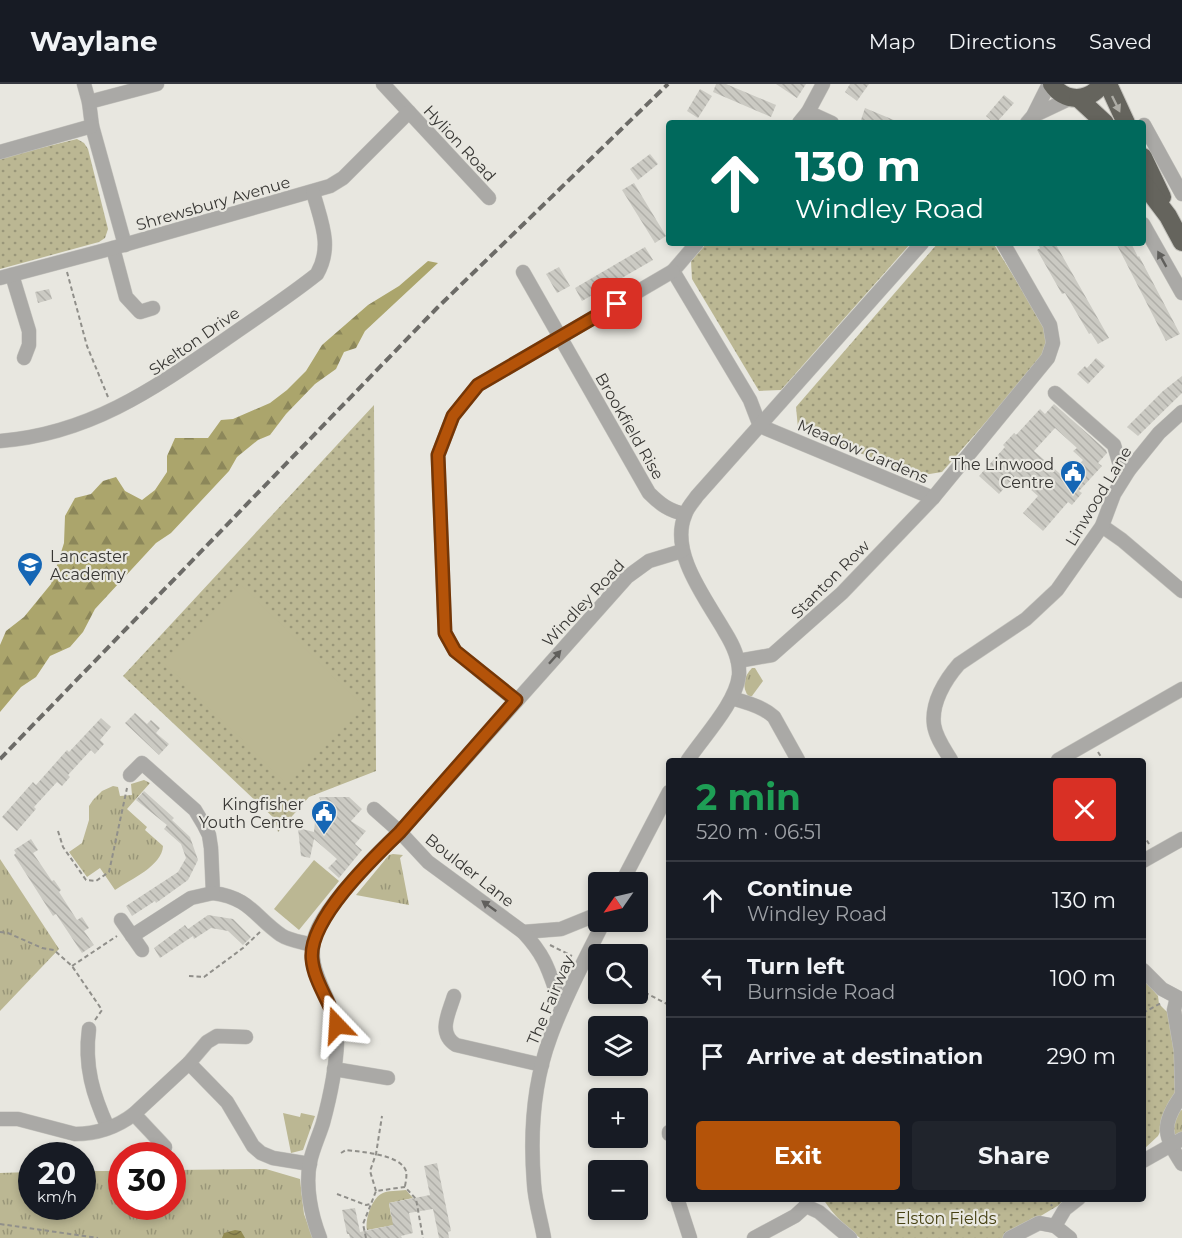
<!DOCTYPE html>
<html lang="en">
<head>
<meta charset="utf-8">
<style>
  :root { --surface:#171b24; --page:#20242c; --text:#f1f3f6; --muted:#9ea1a6; --line:#363941; --accent:#b45309 }
  body { margin:0; font-family:Montserrat,sans-serif; background:var(--page); color:var(--text); height:100vh; display:flex; flex-direction:column; font-size:22px; white-space:nowrap }
  * { box-sizing:border-box; margin:0 }
  p { font-size:20px; color:var(--muted) }
  .icon { flex:none; width:33px; height:33px; fill:none; stroke:currentColor; stroke-width:2; stroke-linecap:round; stroke-linejoin:round }
  .map { position:relative; flex:1; overflow:hidden }
  .side { position:absolute; left:666px; top:674px; width:480px; height:444px; display:flex; flex-direction:column; background:var(--surface); border-radius:6px; box-shadow:0 3px 9px #0003 }
  .side>* { flex:none }
  .guide { position:absolute; left:666px; top:36px; width:480px; height:126px; border-radius:6px; box-shadow:0 3px 9px #0003; background:#00695c; color:#fff; overflow:hidden }
  .needle { width:39px; rotate:236deg }
  .tools { position:absolute; left:588px; top:788px; display:grid; gap:12px }
  .tools a { display:grid; place-items:center; width:60px; height:60px; border-radius:6px; background:var(--surface); box-shadow:0 3px 9px #0003; font-size:30px }
  .speed { position:absolute; left:18px; top:1058px; display:flex; gap:12px; font-size:30px; font-weight:700; text-align:center }
  .speed>* { display:grid; place-content:center; width:78px; height:78px; border-radius:50%; background:var(--surface); box-shadow:0 3px 9px #0003; line-height:1 }
  .speed small { font-size:15px; font-weight:400 }
  .speed .limit { border:9px solid #d22; background:#fff; color:#111 }
  .pin { position:absolute; display:grid; place-items:center; width:51px; height:51px; color:#fff; margin:-26px; border-radius:12px; box-shadow:0 3px 9px #0006 }
  .me { position:absolute; width:66px; margin:-33px; rotate:340deg; stroke-linejoin:round; filter:drop-shadow(0 0 4px #0008) }
  .turn { display:flex; align-items:center; gap:21px; height:126px; padding:0 30px; font-size:27px }
  .turn .icon { width:78px; height:78px; stroke-width:2.5 }
  .turn b { display:block; font-size:42px; line-height:51px }
  .round { display:grid; place-items:center; flex:none; width:63px; height:63px; border-radius:6px; background:var(--page) }
  .summary { display:flex; align-items:center; justify-content:space-between; height:102px; padding:0 30px }
  h1 { font-size:36px; font-weight:700; line-height:45px; color:#1e9e55 }
  .primary-button { display:flex; gap:12px; margin-top:auto; padding:12px 30px }
  .primary-button a { flex:1; height:69px; border-radius:6px; background:var(--accent); color:#fff; font-size:24px; font-weight:700; line-height:69px; text-align:center }
  .primary-button a+a { background:var(--page); color:var(--text) }
  ul { padding:0; list-style:none }
  li { display:flex; align-items:center; gap:18px; height:78px; padding:0 30px; border-top:2px solid var(--line) }
  li div { flex:1 }
  li b { display:block; font-size:22px }
  li em { font-style:normal }
  header { display:flex; align-items:center; gap:36px; box-sizing:border-box; height:84px; padding:0 30px; background:var(--surface); border-bottom:2px solid var(--line) }
  header strong { font-size:28px }
  nav { display:flex; gap:33px; margin-inline-start:auto; font-size:21px }
  .map>svg:first-child { display:block }
  .grass { fill:url(#grass-tufts) }
  .forest { fill:url(#forest-firs) }
  .park { fill:url(#park-dots) }
  .pitch { fill:#bbb793 }
  .water { fill:url(#water-waves) }
  .building { fill:url(#building-back-hatch); fill-rule:evenodd }
  .lines { fill:none; stroke-linecap:round; stroke-linejoin:round }
  .minor-casing { stroke:#c5c4be; stroke-width:15 }
  .highway-casing { stroke:#c5c4be; stroke-width:20 }
  .path { stroke:#908f8a; stroke-width:2; stroke-dasharray:4.5 3; stroke-linecap:butt }
  .minor { stroke:#aaa9a6; stroke-width:14 }
  .highway { stroke:#65645d; stroke-width:18 }
  .rail { stroke:#6c6b67; stroke-width:4; stroke-dasharray:9 4.5; stroke-linecap:butt }
  .oneway { fill:#adaca5 }
  .oneway2 { fill:#605f5c }
  .route-casing { stroke:#753606; stroke-width:15 }
  .route { stroke:#b45309; stroke-width:10 }
  .labels { text-anchor:middle; stroke-width:4.5; stroke-linejoin:round; paint-order:stroke }
  .street-label { font-size:16px; fill:#383734; stroke:#e8e7e0 }
  .poi-label { font-size:16px; fill:#383734; stroke:#e8e7e0; text-anchor:end }
  .park-label { font-size:16px; fill:#474214; stroke:#e8e7e0 }
</style>
</head>
<body>
<header>
<strong>Waylane</strong>
<nav><a>Map</a><a>Directions</a><a>Saved</a></nav>
</header>
<div class="map">
<svg width="1182" height="1154" viewBox="0 0 1182 1154">
  <defs>
    <pattern id="grass-tufts" width="24" height="20" patternUnits="userSpaceOnUse" patternTransform="scale(1.5)"><rect width="24" height="20" fill="#bbb793"/><path d="M3 7l-1-3M5 7V3M7 7l1-3M15 17l-1-3M17 17v-4M19 17l1-3" fill="none" stroke="#999679"/></pattern>
    <pattern id="forest-firs" width="22" height="20" patternUnits="userSpaceOnUse" patternTransform="scale(1.5)"><rect width="22" height="20" fill="#aba56c"/><path d="M5 1l3.5 6h-7zM16 11l3.5 6h-7z" fill="#8c875a"/></pattern>
    <pattern id="park-dots" width="8" height="8" patternUnits="userSpaceOnUse" patternTransform="scale(1.5)"><rect width="8" height="8" fill="#bbb793"/><path d="M2 2h.1M6 6h.1" fill="none" stroke="#999679" stroke-width="1.8" stroke-linecap="round"/></pattern>
    <pattern id="water-waves" width="16" height="10" patternUnits="userSpaceOnUse" patternTransform="scale(1.5)"><rect width="16" height="10" fill="#928b53"/><path d="M0 5q4-4 8 0t8 0" fill="none" stroke="#787246"/></pattern>
    <pattern id="building-back-hatch" width="6" height="6" patternUnits="userSpaceOnUse" patternTransform="scale(1.5)"><rect width="6" height="6" fill="#cbcac3"/><path d="M-1 5l2 2M0 0l6 6M5-1l2 2" fill="none" stroke="#afaea8"/></pattern>
  </defs>
  <rect width="100%" height="100%" fill="#e8e7e0"/>
  <g class="grass">
    <path d="M752 584H755L763 597 752 612 749 613C741 603 744 592 752 584Z"/>
    <path d="M144 696 150 699 127 725 147 743 145 746 163 762C162 782 131 795 115 806L100 784 87 793 69 768 82 759 89 736V722L93 716 102 707 113 702 118 703 120 712 132 711 131 700Z"/>
    <polygon points="393,770 403,771 400,774 409,821 356,811 389,771"/>
    <polygon points="0,775 59,865 0,927"/>
    <polygon points="1182,1026 1182,1050 1176,1053 1170,1048 1179,1027"/>
    <polygon points="283,1029 300,1033 301,1029 315,1032 303,1066 291,1069"/>
    <polygon points="266,1085 300,1095 304,1130 313,1154 0,1154 0,1089 31,1088 32,1122 82,1122 83,1087 121,1087 122,1122 172,1122 173,1086"/>
    <path d="M406 1106 413 1114 389 1119 391 1132 397 1131 399 1140 367 1146C365 1136 371 1116 381 1110 387 1106 399 1107 406 1106Z"/>
  </g>
  <polygon class="forest" points="428,177 438,179 365,247 356,264 344,268 336,285 315,300 286,330 270,351 258,356 237,373 229,387 171,449 156,459 95,525 83,548 70,563 50,572 36,593 21,603 0,628 0,561 6,547 24,533 51,500 64,459 65,432 75,414 91,410 103,397 116,393 125,407 142,416 155,406 167,388 167,372 175,354 208,354 221,336 233,335 270,319 287,306 306,287 322,261 368,221 399,202"/>
  <g class="park">
    <polygon points="77,55 84,59 88,65 108,145 105,154 99,158 0,185 0,74"/>
    <polygon points="707,159 911,159 781,306 759,307 692,195 691,177"/>
    <polygon points="938,159 993,159 1044,241 1049,257 1043,273 942,388 917,392 798,344 796,323"/>
    <polygon points="374,321 376,687 309,713 278,748 275,735 123,592"/>
    <polygon points="1143,894 1158,912 1159,920 1167,928 1178,966 1176,1007 1170,1028 1158,1052 1143,1066"/>
    <path d="M823 1115H1069L1004 1154H860C845 1143 833 1130 823 1115Z"/>
  </g>
  <g class="pitch">
    <polygon points="240,500 362,621 285,698 163,578"/>
    <polygon points="314,776 339,797 299,846 274,825"/>
  </g>
  <polygon class="water" points="235,1146 241,1147 245,1154 222,1154 224,1149"/>
  <g class="building">
    <polygon points="716,0 726,0 776,21 771,33 713,8"/>
    <polygon points="776,0 806,0 797,14"/>
    <polygon points="850,0 869,0 857,17 845,8"/>
    <polygon points="700,5 712,12 698,34 687,27"/>
    <polygon points="1004,11 1014,19 996,39 994,39 986,32"/>
    <polygon points="865,24 901,39 869,39 861,36"/>
    <polygon points="650,70 658,80 638,96 630,85"/>
    <polygon points="634,99 666,152 655,159 622,106"/>
    <polygon points="1037,159 1055,159 1109,254 1098,260 1091,249 1089,250 1065,209 1062,210 1037,166 1040,164"/>
    <polygon points="1116,159 1131,159 1138,173 1139,172 1180,250 1166,257"/>
    <polygon points="645,163 653,176 582,217 575,204"/>
    <polygon points="559,183 570,202 557,209 546,190"/>
    <polygon points="49,205 52,215 38,219 35,208"/>
    <polygon points="1096,274 1105,282 1088,300 1077,290 1085,282 1087,284"/>
    <polygon points="1182,292 1182,309 1138,352 1127,343 1163,307"/>
    <path d="M1054 320 1106 366 1107 369 1098 379 1102 382 1079 407 1082 409 1072 421 1068 418 1043 447 1023 429 1038 412 1015 392 999 410 979 392 1005 363 1003 361 1014 349 1016 351 1040 325 1045 330ZM1055 344 1077 364 1073 367 1083 376 1066 395 1034 367Z"/>
    <polygon points="135,629 147,640 151,636 160,644 156,649 169,660 159,671 125,639"/>
    <polygon points="101,634 111,643 100,656 104,660 95,670 91,666 68,691 70,693 62,702 57,698 34,723 36,725 17,747 2,733 33,698 36,701 67,666 69,668"/>
    <polygon points="144,707 174,734 172,736 190,753 198,776 188,796 156,819 155,817 132,832 126,822 178,788 186,774 181,760 164,745 167,741 136,716"/>
    <polygon points="319,713 349,713 362,725 351,737 366,747 355,760 362,766 339,794 328,784 337,775 314,755 310,774 301,772 298,744 314,748 315,737 326,731"/>
    <polygon points="31,755 38,766 33,769 52,797 54,796 61,806 59,808 77,836 82,833 89,844 84,847 94,861 82,869 56,830 53,832 14,771 16,769 14,766"/>
    <polygon points="208,831 233,835 251,853 243,861 228,847 211,844 194,855 193,852 160,874 154,864 185,841 188,845"/>
    <polygon points="437,1079 451,1147 448,1148 449,1154 439,1154 433,1125 409,1129 413,1149 401,1152 402,1154 350,1154 349,1150 347,1150 342,1126 355,1124 360,1148 393,1141 389,1119 430,1111 424,1082"/>
  </g>
  <g class="lines">
    <defs>
      <g id="minor">
        <polyline points="84,0 89,18 92,42 125,161"/>
        <polyline points="383,0 489,114"/>
        <polyline points="89,18 157,0"/>
        <polyline points="808,28 823,0"/>
        <polyline points="1033,32 1071,14"/>
        <polyline points="799,39 808,28 832,39"/>
        <polyline points="1027,39 1033,32 1049,0"/>
        <polyline points="1144,41 1182,110"/>
        <polyline points="0,68 92,42"/>
        <polyline points="1143,140 1182,209"/>
        <polyline points="697,159 673,187 750,316 760,342 933,414"/>
        <polyline points="113,164 126,213 140,228 153,224"/>
        <path d="M523 188 649 409C660 420 669 427 685 430"/>
        <polyline points="12,191 29,247 29,261 24,274"/>
        <polyline points="0,194 113,164 330,102 343,94 409,28"/>
        <polyline points="1055,309 1114,361 1119,378 1129,386"/>
        <path d="M0 357C89 350 152 306 223 257 254 235 287 214 317 190 333 162 321 138 313 108"/>
        <polyline points="1102,442 1122,456 1182,507"/>
        <polyline points="738,577 772,571 842,509 933,414 1048,274 1053,259 1050,241 1003,159"/>
        <path d="M732 614C747 619 762 622 774 633L798 676"/>
        <polyline points="516,617 455,567 445,549 438,371 453,332 478,301 673,187"/>
        <path d="M688 676C704 652 736 619 739 591 740 575 733 561 725 548 707 516 669 469 685 431 687 424 693 418 697 412L922 159"/>
        <path d="M951 676C945 666 936 654 934 641 931 619 945 596 959 580L1026 535 1057 506 1102 442 1114 410 1129 386 1159 349 1182 328"/>
        <polyline points="1058,676 1182,605"/>
        <path d="M130 691 142 679 195 726 204 741 209 751 211 764 213 809C250 814 254 832 281 851 290 857 303 858 313 861"/>
        <polyline points="374,725 400,748 428,778 523,848 561,845 598,830"/>
        <polyline points="1143,777 1182,755"/>
        <polyline points="622,798 669,708"/>
        <polyline points="121,836 142,866"/>
        <path d="M523 848C549 876 549 890 562 924"/>
        <polyline points="132,852 191,814 213,809"/>
        <polyline points="1143,886 1162,905 1177,913 1174,926 1181,967 1182,1008"/>
        <path d="M454 912C449 929 437 949 456 961L542 981"/>
        <path d="M89 945C84 982 93 1011 108 1044"/>
        <polyline points="189,979 227,1018 253,1062 261,1069 273,1074 310,1080"/>
        <polyline points="334,985 388,994"/>
        <path d="M1182 1011C1160 1041 1164 1052 1182 1080"/>
        <polyline points="134,1030 165,1063"/>
        <path d="M0 1035H18L75 1050C97 1050 117 1043 134 1030L189 979 207 958 217 952 246 953"/>
        <polyline points="669,1048 669,1050"/>
        <polyline points="1143,1077 1182,1055"/>
        <polyline points="677,1114 690,1154"/>
        <polyline points="807,1114 806,1122 819,1128 850,1154"/>
        <polyline points="1055,1142 1070,1154"/>
        <path d="M320 1154C311 1131 305 1102 310 1078 313 1064 319 1052 323 1039 330 1013 336 984 337 958 340 917 301 890 316 849 326 821 377 769 400 748L627 493 649 477 682 467"/>
        <path d="M544 1154C541 1136 535 1118 534 1100 530 1051 533 1000 550 954 564 914 585 876 604 837"/>
        <polyline points="754,1154 795,1132 806,1122"/>
        <polyline points="1010,1154 1039,1139 1055,1142 1065,1125 1079,1114"/>
      </g>
      <g id="highway">
        <path d="M1052 0C1065 19 1089 18 1102 0"/>
        <polyline points="1108,0 1126,39"/>
        <polyline points="1078,14 1105,39"/>
        <polyline points="1143,73 1162,113"/>
        <polyline points="1143,99 1168,132 1182,158"/>
      </g>
    </defs>
    <use href="#minor" class="minor-casing"/>
    <use href="#highway" class="highway-casing"/>
    <g class="path">
      <polyline points="67,188 87,262 108,313"/>
      <polyline points="1098,668 1103,676"/>
      <polyline points="58,747 63,763 86,796 96,797 109,788 127,704"/>
      <polyline points="1143,750 1149,760"/>
      <polyline points="0,848 8,849 42,864 54,866 72,882 102,926 95,936"/>
      <polyline points="550,861 572,872"/>
      <polyline points="72,882 117,852"/>
      <polyline points="189,892 204,893 243,864 260,848"/>
      <polyline points="638,905 669,921"/>
      <polyline points="1143,929 1161,919"/>
      <path d="M341 1069 346 1066C361 1068 400 1070 406 1087 407 1091 406 1097 405 1102"/>
      <polyline points="376,1107 370,1087 376,1070 382,1032"/>
      <polyline points="337,1110 366,1121 371,1120 376,1107 405,1103 416,1115 423,1154"/>
      <polyline points="1047,1114 1052,1122"/>
      <polyline points="0,1140 98,1154"/>
      <polyline points="366,1154 363,1140 371,1120"/>
    </g>
    <use href="#minor" class="minor"/>
    <use href="#highway" class="highway"/>
    <polyline class="rail" points="0,675 437,224 668,0"/>
  </g>
  <defs><path id="oneway-solid" d="M-6-.8H1V-3.2L6.5 0L1 3.2V.8H-6Z" transform="scale(1.5)"/></defs>
  <use class="oneway" href="#oneway-solid" transform="translate(1116 20) rotate(64)"/>
  <g class="oneway2">
    <use href="#oneway-solid" transform="translate(1162 175) rotate(-119)"/>
    <use href="#oneway-solid" transform="translate(555 573) rotate(-48)"/>
    <use href="#oneway-solid" transform="translate(489 822) rotate(-144)"/>
  </g>
  <g class="lines">
    <defs>
      <path id="route" d="M337 941C331 919 314 898 312 875 308 836 373 774 400 748L516 616 455 567 445 549 438 371 453 332 478 301 617 220"/>
    </defs>
    <use href="#route" class="route-casing"/>
    <use href="#route" class="route"/>
  </g>
  <defs>
    <symbol id="civic-pin" viewBox="-11 -11 22 30"><path d="M0 17L-7.5 6A9.5 9.5 0 1 1 7.5 6Z" fill="#1566b5" stroke="#e8e7e0"/><path d="M-.6-6.5H3V-4.5H.6V-3L4-1V1h2V6H-6V1h2V-1L-.6-3ZM-1.2 2.5V6h2.4V2.5Z" fill="#fff"/></symbol>
    <symbol id="school-pin" viewBox="-11 -11 22 30"><path d="M0 17L-7.5 6A9.5 9.5 0 1 1 7.5 6Z" fill="#1566b5" stroke="#e8e7e0"/><path d="M0-5L7-2L0 1L-7-2ZM-4 1L0 2.5L4 1V4Q0 6-4 4Z" fill="#fff"/></symbol>
  </defs>
  <g fill-rule="evenodd">
    <use href="#civic-pin" x="1058" y="374" width="30" height="40"/>
    <use href="#school-pin" x="15" y="466" width="30" height="40"/>
    <use href="#civic-pin" x="309" y="714" width="30" height="40"/>
  </g>
  <g class="labels">
    <g class="street-label">
      <text transform="translate(460 59) rotate(47)" y="6">Hylion Road</text>
      <text transform="translate(213 119) rotate(-16)" y="6">Shrewsbury Avenue</text>
      <text transform="translate(194 257) rotate(-35)" y="6">Skelton Drive</text>
      <text transform="translate(630 342) rotate(60)" y="6">Brookfield Rise</text>
      <text transform="translate(863 367) rotate(23)" y="6">Meadow Gardens</text>
      <text transform="translate(1098 412) rotate(-59)" y="6">Linwood Lane</text>
      <text transform="translate(830 495) rotate(-45)" y="6">Stanton Row</text>
      <text transform="translate(583 519) rotate(-47)" y="6">Windley Road</text>
      <text transform="translate(470 786) rotate(38)" y="6">Boulder Lane</text>
      <text transform="translate(550 916) rotate(-67)" y="6">The Fairway</text>
    </g>
    <g class="poi-label">
      <text x="1054" y="386">The Linwood<tspan x="1054" dy="18">Centre</tspan></text>
      <text x="50" y="478" text-anchor="start">Lancaster<tspan x="50" dy="18">Academy</tspan></text>
      <text x="304" y="726">Kingfisher<tspan x="304" dy="18">Youth Centre</tspan></text>
    </g>
    <g class="park-label">
      <text x="946" y="1140">Elston Fields</text>
    </g>
  </g>
</svg>
<div class="tools">
<a><svg class="needle" viewBox="-14 -14 28 28"><path d="M0-13l5 13h-10z" fill="#e53935"/><path d="M0 13l5-13h-10z" fill="#9ea1a6"/></svg></a>
<a><svg class="icon" aria-label="search" viewBox="0 0 24 24"><circle cx="10" cy="10" r="6"/><path d="M15 15l6 6"/></svg></a>
<a><svg class="icon" aria-label="layers" viewBox="0 0 24 24"><path d="M12 4l9 5-9 5-9-5zM3 14l9 5 9-5"/></svg></a>
<a>+</a>
<a>−</a>
</div>
<div class="speed"><div>20<small>km/h</small></div><div class="limit">30</div></div>
<div class="pin" style="left:617px;top:220px;background:#d93025"><svg class="icon" aria-label="arrive" viewBox="0 0 24 24"><path d="M6 21V4h12l-3 4 3 4H6"/></svg></div>
<svg class="me" style="left:337px;top:941px" viewBox="-20 -20 40 40"><path d="M0-17L14 15 0 8-14 15z" fill="#b45309" stroke="#fff" stroke-width="4"/></svg>
<div class="guide">
<div class="turn"><svg class="icon" aria-label="ahead" viewBox="0 0 24 24"><path d="M12 20V5M6 11l6-6 6 6"/></svg><div><b>130 m</b>Windley Road</div></div>
</div>
<section class="side">
<div class="summary"><div><h1>2 min</h1><p>520 m · 06:51</p></div><a class="round" style="background:#d93025;color:#fff"><svg class="icon" aria-label="close" viewBox="0 0 24 24"><path d="M6 6l12 12M18 6L6 18"/></svg></a></div>
<ul>
<li><svg class="icon" aria-label="ahead" viewBox="0 0 24 24"><path d="M12 20V5M6 11l6-6 6 6"/></svg><div><b>Continue</b><p>Windley Road</p></div><em>130 m</em></li>
<li><svg class="icon" aria-label="left" viewBox="0 0 24 24"><path d="M17 20v-9H6M10 6l-5 5 5 5"/></svg><div><b>Turn left</b><p>Burnside Road</p></div><em>100 m</em></li>
<li><svg class="icon" aria-label="arrive" viewBox="0 0 24 24"><path d="M6 21V4h12l-3 4 3 4H6"/></svg><div><b>Arrive at destination</b></div><em>290 m</em></li>
</ul>
<div class="primary-button"><a>Exit</a><a>Share</a></div>
</section>
</div>
</body>
</html>
